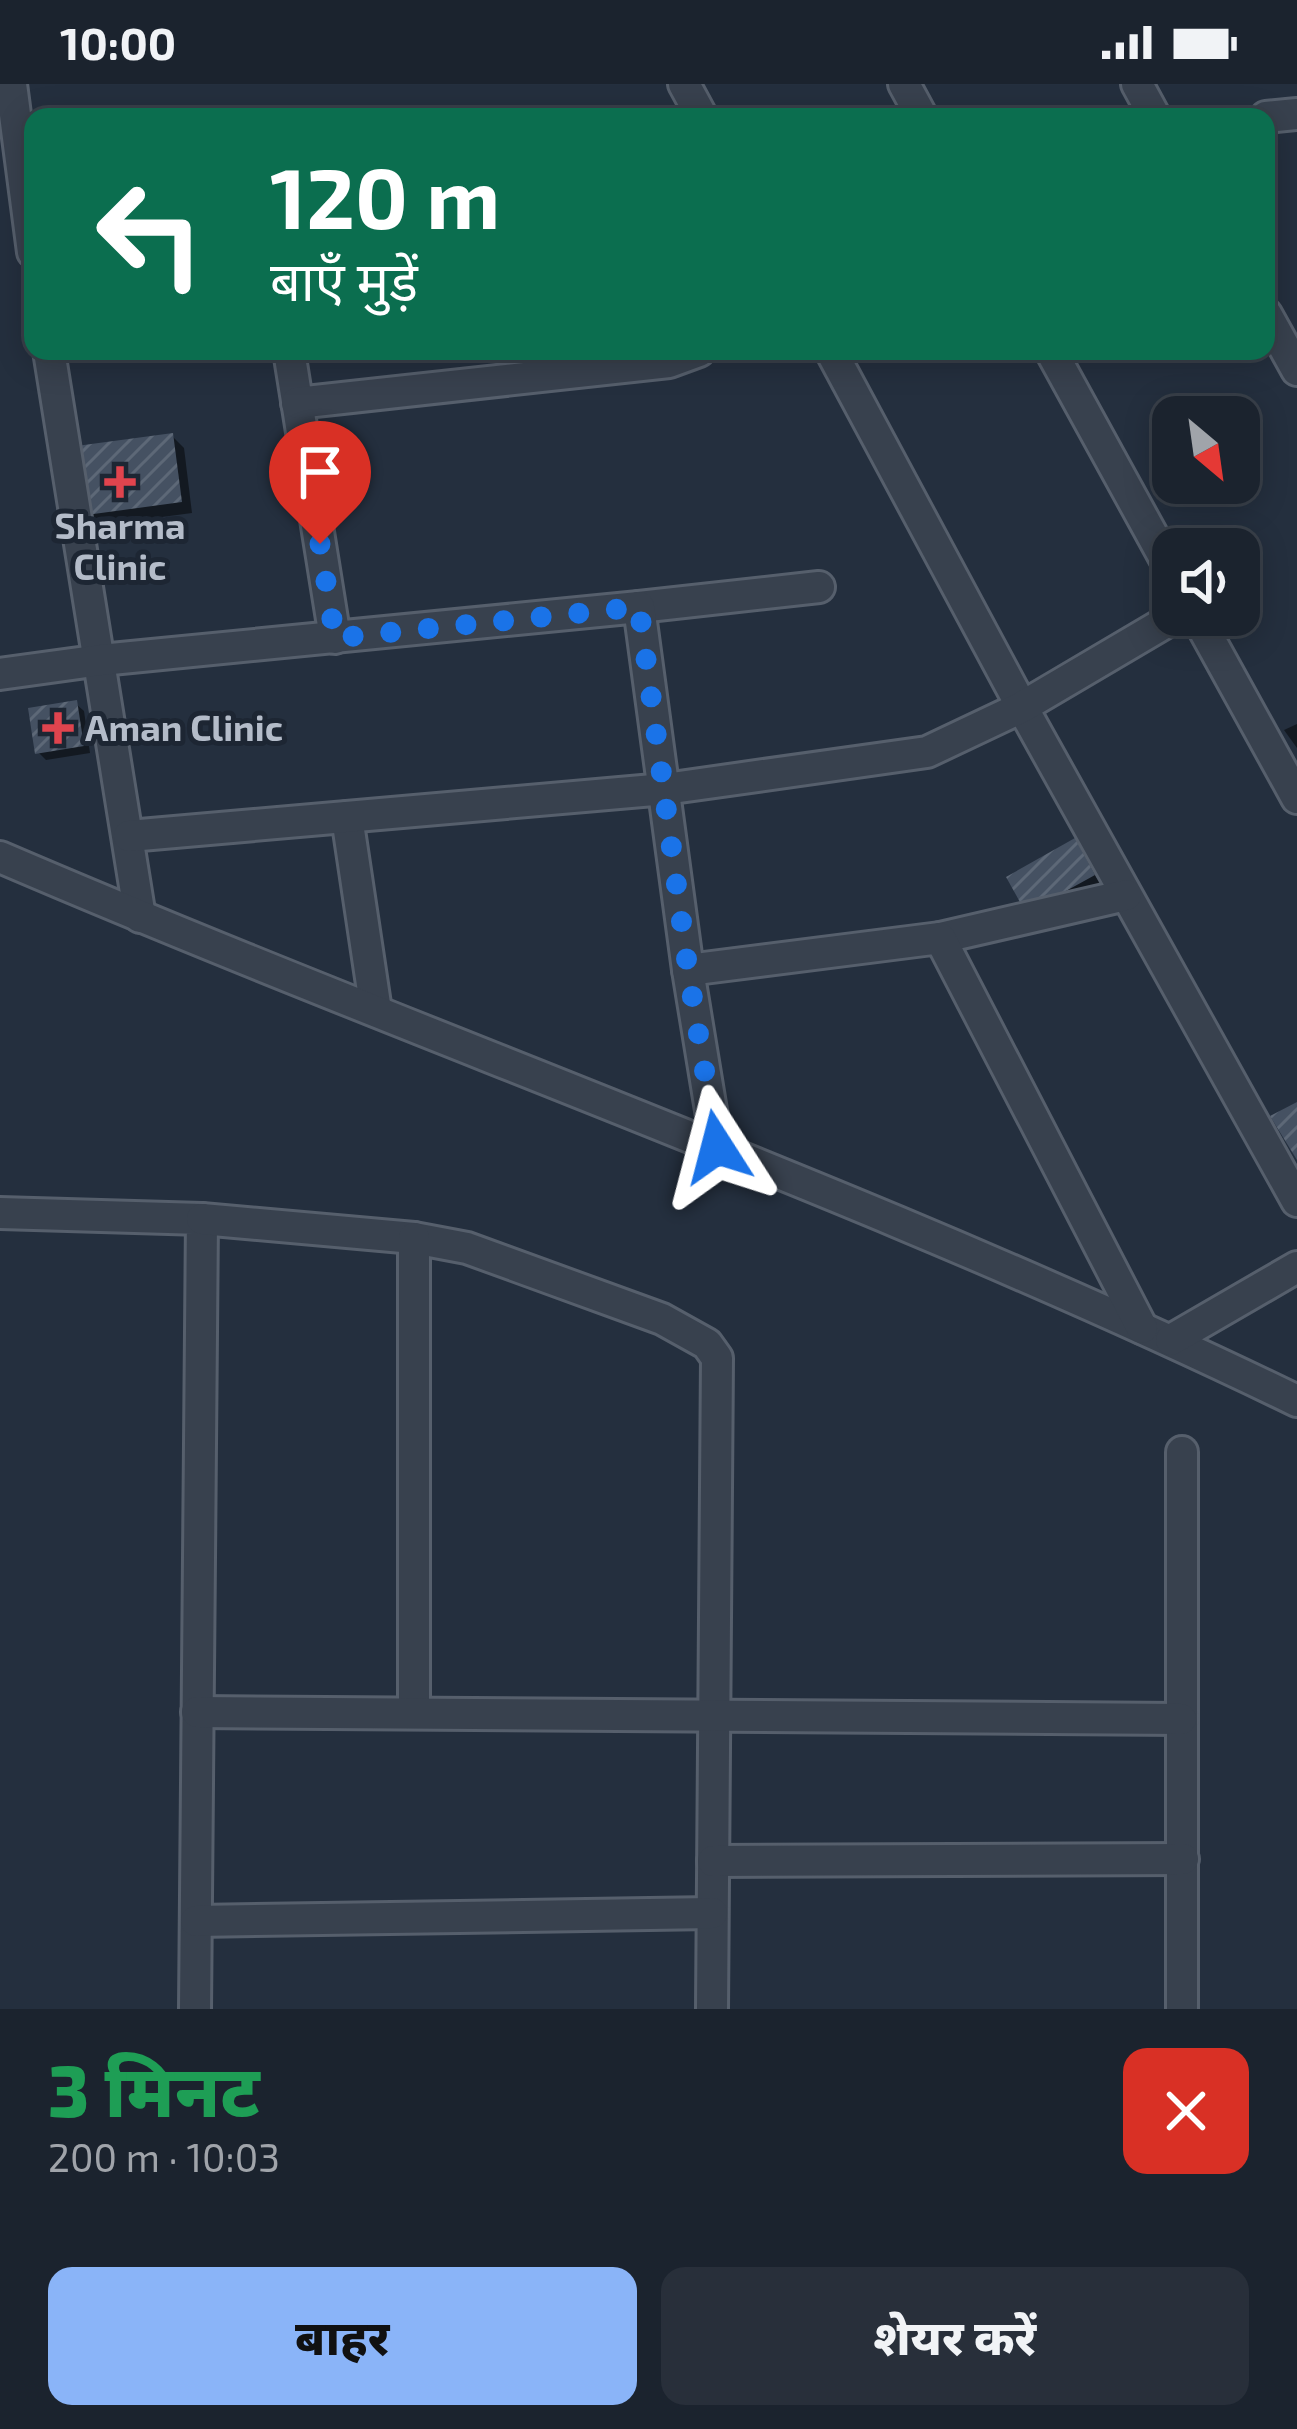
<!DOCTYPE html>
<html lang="hi">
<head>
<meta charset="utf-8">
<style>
  :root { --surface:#1b232e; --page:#282f3a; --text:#f1f3f6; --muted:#a0a4aa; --line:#39404a; --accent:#8ab4f8 }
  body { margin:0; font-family:"Exo 2","Noto Sans Devanagari",sans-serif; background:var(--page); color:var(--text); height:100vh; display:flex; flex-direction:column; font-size:45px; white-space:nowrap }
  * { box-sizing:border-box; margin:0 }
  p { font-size:39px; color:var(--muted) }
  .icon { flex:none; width:66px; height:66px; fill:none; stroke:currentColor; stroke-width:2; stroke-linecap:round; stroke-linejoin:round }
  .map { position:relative; height:1925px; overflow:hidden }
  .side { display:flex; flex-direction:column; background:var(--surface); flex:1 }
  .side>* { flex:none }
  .hud { position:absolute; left:24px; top:24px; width:1251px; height:252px; border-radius:24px; box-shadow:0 6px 30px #0003,0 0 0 3px var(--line); background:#0b6e4f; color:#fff; overflow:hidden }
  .needle { width:78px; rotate:151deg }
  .controls { position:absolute; left:1152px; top:312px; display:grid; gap:24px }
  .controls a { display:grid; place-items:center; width:108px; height:108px; border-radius:24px; background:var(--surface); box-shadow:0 6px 30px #0003,0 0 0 3px var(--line); font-size:60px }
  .pin { position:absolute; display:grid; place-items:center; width:102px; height:102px; color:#fff; margin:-123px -51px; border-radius:50% 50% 50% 0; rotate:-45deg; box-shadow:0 0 12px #0007 }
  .pin .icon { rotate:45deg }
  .me { position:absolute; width:132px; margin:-66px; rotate:351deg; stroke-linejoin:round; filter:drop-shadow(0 0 9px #0008) }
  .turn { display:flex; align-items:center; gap:42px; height:252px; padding:0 48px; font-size:54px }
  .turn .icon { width:156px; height:156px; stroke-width:2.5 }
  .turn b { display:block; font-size:84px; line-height:102px }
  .round { display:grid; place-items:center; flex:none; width:126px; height:126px; border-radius:24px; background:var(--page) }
  .headline { display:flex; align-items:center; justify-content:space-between; height:204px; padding:0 48px }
  h1 { font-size:72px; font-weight:800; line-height:90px; color:#1e9e55 }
  .action { display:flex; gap:24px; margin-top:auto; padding:24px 48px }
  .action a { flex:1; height:138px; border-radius:24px; background:var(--accent); color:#111; font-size:48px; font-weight:800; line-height:138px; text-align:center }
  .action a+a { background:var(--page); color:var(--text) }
  .status { display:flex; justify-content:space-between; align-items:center; height:84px; padding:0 60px; background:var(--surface); direction:ltr }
  .status svg { height:33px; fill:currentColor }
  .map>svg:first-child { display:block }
  .shadow { fill:#0007 }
  .building { fill:url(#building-hatch) }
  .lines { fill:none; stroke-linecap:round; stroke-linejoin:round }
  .minor-casing { stroke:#565f6c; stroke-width:36 }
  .minor { stroke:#38414e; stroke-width:30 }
  .route { stroke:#1a73e8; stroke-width:21; stroke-dasharray:0 37.8 }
  .health-dot { fill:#e0444e; stroke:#1d2633; stroke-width:4.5 }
  .labels { text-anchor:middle; stroke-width:10; stroke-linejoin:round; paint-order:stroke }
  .poi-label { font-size:36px; font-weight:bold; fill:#b4bcc9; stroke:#1d2633 }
</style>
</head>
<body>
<div class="status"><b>10:00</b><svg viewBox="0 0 49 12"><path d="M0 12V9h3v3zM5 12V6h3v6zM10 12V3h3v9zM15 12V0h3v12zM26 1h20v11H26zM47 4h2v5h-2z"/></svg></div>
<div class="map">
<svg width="1297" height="1925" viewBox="0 0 1297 1925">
  <defs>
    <pattern id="building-hatch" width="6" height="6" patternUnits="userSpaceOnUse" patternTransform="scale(3)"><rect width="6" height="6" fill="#455162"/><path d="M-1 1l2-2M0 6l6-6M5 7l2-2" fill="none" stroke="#5d6877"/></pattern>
  </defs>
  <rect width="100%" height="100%" fill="#242f3e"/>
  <g class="shadow">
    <polygon points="172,352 184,364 192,429 94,442 82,430"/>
    <polygon points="76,620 84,627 90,669 46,676 38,668"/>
    <polygon points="1297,640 1297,664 1284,646"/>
    <polygon points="1074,758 1100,799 1036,835"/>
  </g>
  <g class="building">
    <polygon points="173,349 182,418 79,432 69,363"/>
    <polygon points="77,616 84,662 35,670 28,624"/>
    <polygon points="1075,754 1095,791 1026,829 1006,793"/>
    <polygon points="1297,1018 1297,1076 1270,1032"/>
  </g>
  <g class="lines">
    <defs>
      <g id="minor">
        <polyline points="11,0 33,168"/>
        <polyline points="684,0 702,33"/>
        <polyline points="904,0 922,33"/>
        <polyline points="1137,0 1155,33"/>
        <polyline points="1266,33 1297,30"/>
        <polyline points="1266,230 1297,286"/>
        <polyline points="49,267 140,833"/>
        <polyline points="289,267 335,554"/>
        <polyline points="831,267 1022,623 1297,1117"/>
        <polyline points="1051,267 1173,489"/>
        <polyline points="297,319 669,278 699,267"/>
        <polyline points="639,523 819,503"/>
        <polyline points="1196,531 1297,714"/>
        <polyline points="0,590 101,576 639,523 688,886 717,1063"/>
        <polyline points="347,733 376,927"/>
        <polyline points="129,752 665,705 927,668 1022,623 1178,531"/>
        <path d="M0 773C431 958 875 1112 1297 1317"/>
        <polyline points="940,854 1126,811"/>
        <polyline points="688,886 940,854 1142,1244"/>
        <polyline points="0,1129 202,1135 195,1925"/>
        <polyline points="202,1135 414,1154 467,1164 662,1235 707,1260 717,1274 712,1925"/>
        <polyline points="414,1154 414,1628"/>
        <polyline points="1171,1256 1297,1183"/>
        <polyline points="1182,1368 1182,1925"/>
        <polyline points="197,1628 1181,1635"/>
        <polyline points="713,1777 1183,1775"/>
        <polyline points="196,1837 712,1829"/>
      </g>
    </defs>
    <use href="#minor" class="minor-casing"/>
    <use href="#minor" class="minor"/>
  </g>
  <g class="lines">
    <polyline class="route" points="320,460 335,554 639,523 688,886 717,1063"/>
  </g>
  <g class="health-dot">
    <path d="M114 380h12v12h12v12h-12v12h-12v-12h-12v-12h12z"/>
    <path d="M52 626h12v12h12v12h-12v12h-12v-12h-12v-12h12z"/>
  </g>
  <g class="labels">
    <g class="poi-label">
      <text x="120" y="455">Sharma<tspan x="120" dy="41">Clinic</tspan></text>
      <text x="85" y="657" text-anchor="start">Aman Clinic</text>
    </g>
  </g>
</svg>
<div class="controls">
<a><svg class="needle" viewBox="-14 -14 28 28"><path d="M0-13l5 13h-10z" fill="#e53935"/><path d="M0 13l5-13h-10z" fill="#a0a4aa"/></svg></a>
<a><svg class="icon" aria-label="sound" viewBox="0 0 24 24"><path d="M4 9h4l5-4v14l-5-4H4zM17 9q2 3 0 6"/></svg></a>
</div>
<div class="pin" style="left:320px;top:460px;background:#d93025"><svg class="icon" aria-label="arrive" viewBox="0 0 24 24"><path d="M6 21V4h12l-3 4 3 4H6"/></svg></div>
<svg class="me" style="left:717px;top:1063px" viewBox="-20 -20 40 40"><path d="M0-17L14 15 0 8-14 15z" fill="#1a73e8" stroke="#fff" stroke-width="4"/></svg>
<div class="hud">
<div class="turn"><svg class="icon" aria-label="left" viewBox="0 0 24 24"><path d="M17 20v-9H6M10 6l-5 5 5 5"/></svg><div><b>120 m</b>बाएँ मुड़ें</div></div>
</div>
</div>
<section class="side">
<div class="headline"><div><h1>3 मिनट</h1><p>200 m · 10:03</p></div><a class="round" style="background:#d93025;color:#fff"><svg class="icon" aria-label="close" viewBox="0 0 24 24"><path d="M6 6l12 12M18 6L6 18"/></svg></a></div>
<div class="action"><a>बाहर</a><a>शेयर करें</a></div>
</section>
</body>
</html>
